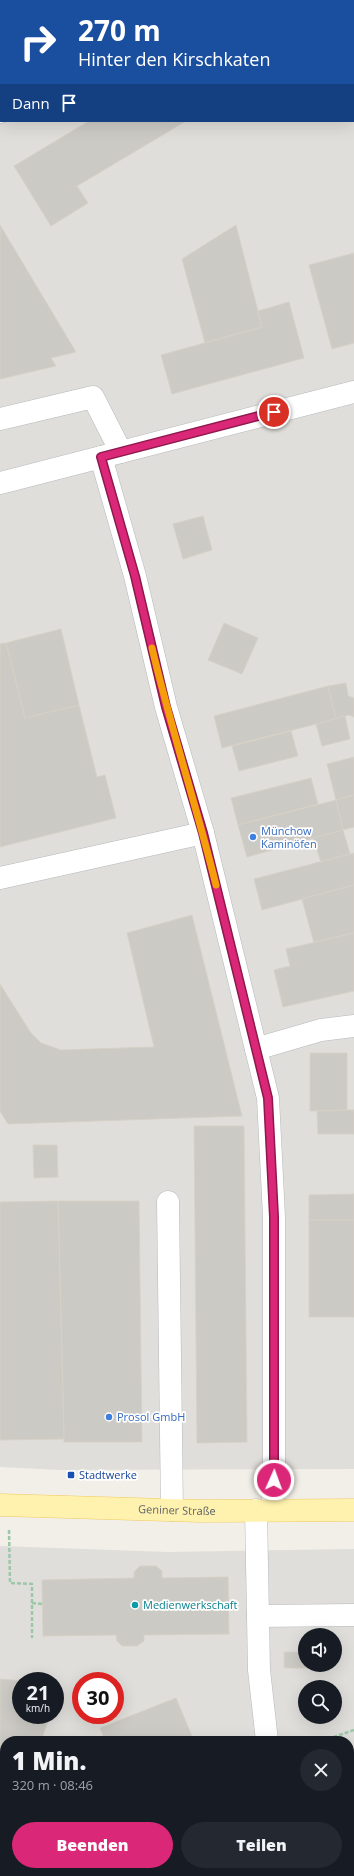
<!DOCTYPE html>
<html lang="de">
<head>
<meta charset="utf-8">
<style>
  :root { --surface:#171b24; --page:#242831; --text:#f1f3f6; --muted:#9ea1a6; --accent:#db2777 }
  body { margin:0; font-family:"Open Sans",sans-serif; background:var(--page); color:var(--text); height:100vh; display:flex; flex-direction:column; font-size:15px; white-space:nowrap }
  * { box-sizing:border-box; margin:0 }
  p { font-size:13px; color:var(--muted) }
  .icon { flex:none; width:22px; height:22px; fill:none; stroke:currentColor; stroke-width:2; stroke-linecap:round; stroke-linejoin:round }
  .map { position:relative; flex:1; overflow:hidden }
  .panel { position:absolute; left:0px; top:1736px; width:354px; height:140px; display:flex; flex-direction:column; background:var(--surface); border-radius:16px 16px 0 0; box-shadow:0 4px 16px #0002 }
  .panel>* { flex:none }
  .hud { position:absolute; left:0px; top:0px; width:354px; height:122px; box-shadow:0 4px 16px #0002; background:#1a4fa0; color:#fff; overflow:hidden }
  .tools { position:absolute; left:298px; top:1628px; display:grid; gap:8px }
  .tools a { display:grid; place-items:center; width:44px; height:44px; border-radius:50%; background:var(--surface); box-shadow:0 4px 16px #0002; font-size:20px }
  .speed { position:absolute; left:12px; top:1672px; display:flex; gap:8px; font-size:20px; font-weight:700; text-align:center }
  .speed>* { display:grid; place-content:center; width:52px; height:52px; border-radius:50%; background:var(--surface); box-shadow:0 4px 16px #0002; line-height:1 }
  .speed small { font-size:10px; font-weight:400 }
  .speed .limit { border:6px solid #d22; background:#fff; color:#111 }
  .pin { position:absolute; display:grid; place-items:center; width:34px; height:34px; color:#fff; margin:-17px; border:2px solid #fff; border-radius:50%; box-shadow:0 1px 4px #0007 }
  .me { position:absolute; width:44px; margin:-22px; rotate:2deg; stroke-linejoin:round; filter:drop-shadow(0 0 3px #0008) }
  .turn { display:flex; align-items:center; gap:14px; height:84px; padding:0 12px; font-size:18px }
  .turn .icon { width:52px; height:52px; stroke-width:2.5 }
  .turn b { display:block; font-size:28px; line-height:34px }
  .then { display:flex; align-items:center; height:38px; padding:0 12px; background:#0003; gap:8px; font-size:15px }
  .round { display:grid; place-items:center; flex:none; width:42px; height:42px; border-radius:21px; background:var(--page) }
  .head { display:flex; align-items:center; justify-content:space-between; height:68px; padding:0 12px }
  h1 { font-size:24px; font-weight:800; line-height:30px }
  .primary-button { display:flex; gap:8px; margin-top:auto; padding:8px 12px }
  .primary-button a { flex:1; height:46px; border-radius:24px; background:var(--accent); color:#fff; font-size:16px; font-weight:800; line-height:46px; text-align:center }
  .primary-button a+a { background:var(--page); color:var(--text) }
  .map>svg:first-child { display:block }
  .industrial { fill:#e0deda; fill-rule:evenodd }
  .green { fill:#c5e8c5 }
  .building { fill:#cccac5; stroke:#d6d1c6 }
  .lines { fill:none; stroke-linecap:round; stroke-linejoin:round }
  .minor-casing { stroke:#b5b8bc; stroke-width:23 }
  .major-casing { stroke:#f2c960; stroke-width:23 }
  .path { stroke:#9cc7a9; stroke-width:2.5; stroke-dasharray:4 2; stroke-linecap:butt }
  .minor { stroke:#fff; stroke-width:22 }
  .major { stroke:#fff2af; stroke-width:22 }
  .route-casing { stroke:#8e194d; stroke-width:10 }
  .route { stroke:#db2777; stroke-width:7 }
  .slow { stroke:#f59e0b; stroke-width:7 }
  .shop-dot { fill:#3f7fe0; stroke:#fff; stroke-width:1.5 }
  .transit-dot { fill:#1a4fb4; stroke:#fff; stroke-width:1.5 }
  .culture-dot { fill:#0f9aa8; stroke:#fff; stroke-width:1.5 }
  .labels { text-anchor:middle; stroke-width:3.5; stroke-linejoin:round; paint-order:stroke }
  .shop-label { font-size:11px; fill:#366cbe; stroke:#fff; text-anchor:start }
  .transit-label { font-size:11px; fill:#164399; stroke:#fff; text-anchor:start }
  .street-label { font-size:11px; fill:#5f6368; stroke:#fff }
  .culture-label { font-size:11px; fill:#0d838f; stroke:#fff; text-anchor:start }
</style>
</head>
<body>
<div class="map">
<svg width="354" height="1876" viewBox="0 0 354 1876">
  <rect width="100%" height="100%" fill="#f1efe8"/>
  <g class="industrial">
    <path d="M0 0H354V1469L60 1470 0 1467ZM1 1H353V121H1Z"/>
    <path d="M0 1546 168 1552 354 1549V1876H0ZM305 1635H335V1665H305ZM21 1681H55V1715H21ZM81 1681H115V1715H81ZM305 1687H335V1717H305ZM5 1741H349V1871H5Z"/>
  </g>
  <polygon class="green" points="89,1871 293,1871 295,1876 87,1876"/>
  <g class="building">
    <polygon points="5,0 106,0 4,1"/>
    <polygon points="286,0 354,0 354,19 353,1 284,1"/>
    <polygon points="0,3 1,3 0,64"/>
    <polygon points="89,121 186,121 77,186 88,203 51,226 14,166"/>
    <polygon points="0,225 76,352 51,358 56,366 0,379"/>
    <polygon points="236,225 262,327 205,343 182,259"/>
    <polygon points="354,253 354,343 332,349 309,265"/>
    <polygon points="289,302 304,358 172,394 161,355 262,327 258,311"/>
    <polygon points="203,516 212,550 183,559 173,524"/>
    <polygon points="224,623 258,638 242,674 208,660"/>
    <polygon points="61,629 79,705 25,718 6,643"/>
    <polygon points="6,643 25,718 79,705 97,777 105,775 116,818 0,847 0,644"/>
    <polygon points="346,683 348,696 354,698 354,717 349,715 336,719 328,686"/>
    <polygon points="328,686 336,719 222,748 214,716"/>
    <polygon points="345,716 350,739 322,746 316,724"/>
    <polygon points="291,731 298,756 239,771 232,746"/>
    <polygon points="354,757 354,795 336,800 327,764"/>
    <polygon points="311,778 318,804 238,825 231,798"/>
    <polygon points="354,795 354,827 343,830 336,800"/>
    <polygon points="336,800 343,830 247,857 238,825"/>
    <polygon points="343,830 350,854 321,862 313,838"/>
    <polygon points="354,853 354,885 262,910 254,879"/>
    <polygon points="354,885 354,933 314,943 302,899"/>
    <polygon points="192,915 242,1116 8,1124 0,1111 0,984 31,1033 41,1043 61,1050 154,1047 127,933"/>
    <polygon points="354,933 354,991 283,1007 274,970 290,966 286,949"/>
    <polygon points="310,1053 347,1053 347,1110 310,1111"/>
    <polygon points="347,1110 354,1110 354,1134 318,1134 317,1111"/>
    <polygon points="194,1126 244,1126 247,1442 197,1443"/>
    <polygon points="33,1145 57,1145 58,1177 34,1178"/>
    <polygon points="354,1194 354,1220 309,1220 309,1195"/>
    <polygon points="58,1201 139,1201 142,1442 64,1442"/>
    <polygon points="58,1201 64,1439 0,1440 0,1202"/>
    <rect x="309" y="1220" width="45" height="97"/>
    <polygon points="140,1566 156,1566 162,1571 162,1578 228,1577 229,1634 144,1635 144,1641 137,1646 122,1646 117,1641 116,1635 43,1636 42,1580 134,1578 134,1572"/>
    <polygon points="284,1652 305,1652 305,1665 309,1665 309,1668 284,1668"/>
    <polygon points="0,1679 23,1681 21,1681 21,1715 50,1715 41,1741 5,1741 5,1844 0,1858"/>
    <polygon points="176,1698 194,1741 105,1741 100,1728"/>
    <polygon points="354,1756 354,1797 349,1786 349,1758"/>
  </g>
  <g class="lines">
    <defs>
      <g id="minor">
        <polyline points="187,1 189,0"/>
        <polyline points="0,112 1,111"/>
        <polyline points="0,419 93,397 121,452"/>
        <polyline points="101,457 135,576 166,707 203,833 268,1098 274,1217 274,1464 272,1510"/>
        <polyline points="0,483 354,392"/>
        <polyline points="0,878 203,833"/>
        <polyline points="256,1049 321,1030 354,1026"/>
        <polyline points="168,1202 172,1510"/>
        <polyline points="256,1510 259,1670 267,1741"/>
        <polyline points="258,1616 354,1615"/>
        <polyline points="315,1871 317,1876"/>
        <polyline points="61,1876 64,1871"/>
      </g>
      <g id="major">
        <path id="s1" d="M0 1505 201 1511 354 1510"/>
      </g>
    </defs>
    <use href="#minor" class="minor-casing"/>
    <use href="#major" class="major-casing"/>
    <g class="path">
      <polyline points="9,1530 10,1583 32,1584 32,1638"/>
      <polyline points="32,1603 42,1604"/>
      <polyline points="322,1741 354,1730"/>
    </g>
    <use href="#minor" class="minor"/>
    <use href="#major" class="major"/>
  </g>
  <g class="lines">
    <defs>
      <polyline id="route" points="274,1480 274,1217 268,1098 203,833 166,707 135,576 101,457 274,412"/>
    </defs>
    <use href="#route" class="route-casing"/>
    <use href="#route" class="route"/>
    <path class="slow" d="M152 648C171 728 196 805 216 885"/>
  </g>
  <g class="shop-dot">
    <circle cx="253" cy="837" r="4"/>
    <circle cx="109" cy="1417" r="4"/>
  </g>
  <rect class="transit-dot" x="67" y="1471" width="8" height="8" rx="2"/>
  <circle class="culture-dot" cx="135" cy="1605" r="4"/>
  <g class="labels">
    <g class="shop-label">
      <text x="261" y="835">Münchow<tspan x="261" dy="13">Kaminöfen</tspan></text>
      <text x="117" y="1421">Prosol GmbH</text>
    </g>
    <g class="transit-label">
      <text x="79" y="1479">Stadtwerke</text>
    </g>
    <g class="street-label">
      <text dy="4" stroke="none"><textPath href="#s1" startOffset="177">Geniner Straße</textPath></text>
    </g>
    <g class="culture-label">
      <text x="143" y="1609">Medienwerkschaft</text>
    </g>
  </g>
</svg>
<div class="tools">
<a><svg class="icon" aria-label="sound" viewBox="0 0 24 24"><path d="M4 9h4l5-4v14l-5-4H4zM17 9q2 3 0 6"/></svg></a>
<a><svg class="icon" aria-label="search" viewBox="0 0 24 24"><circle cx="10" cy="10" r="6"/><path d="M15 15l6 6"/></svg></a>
</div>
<div class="speed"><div>21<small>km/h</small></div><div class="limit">30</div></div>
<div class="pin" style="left:274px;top:412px;background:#d93025"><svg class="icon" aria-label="arrive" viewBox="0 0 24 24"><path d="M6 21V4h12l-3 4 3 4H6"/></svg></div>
<svg class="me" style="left:274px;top:1480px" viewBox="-20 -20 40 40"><circle r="17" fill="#db2777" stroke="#fff" stroke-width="3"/><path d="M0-11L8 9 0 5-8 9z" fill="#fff"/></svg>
<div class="hud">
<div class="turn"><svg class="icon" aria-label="right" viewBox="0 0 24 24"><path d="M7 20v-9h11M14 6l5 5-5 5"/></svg><div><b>270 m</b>Hinter den Kirschkaten</div></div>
<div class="then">Dann<svg class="icon" aria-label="arrive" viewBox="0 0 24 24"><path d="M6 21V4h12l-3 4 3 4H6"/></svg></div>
</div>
<section class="panel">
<div class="head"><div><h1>1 Min.</h1><p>320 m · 08:46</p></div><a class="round"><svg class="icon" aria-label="close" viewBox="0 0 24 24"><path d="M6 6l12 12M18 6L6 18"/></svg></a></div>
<div class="primary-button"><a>Beenden</a><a>Teilen</a></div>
</section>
</div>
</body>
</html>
